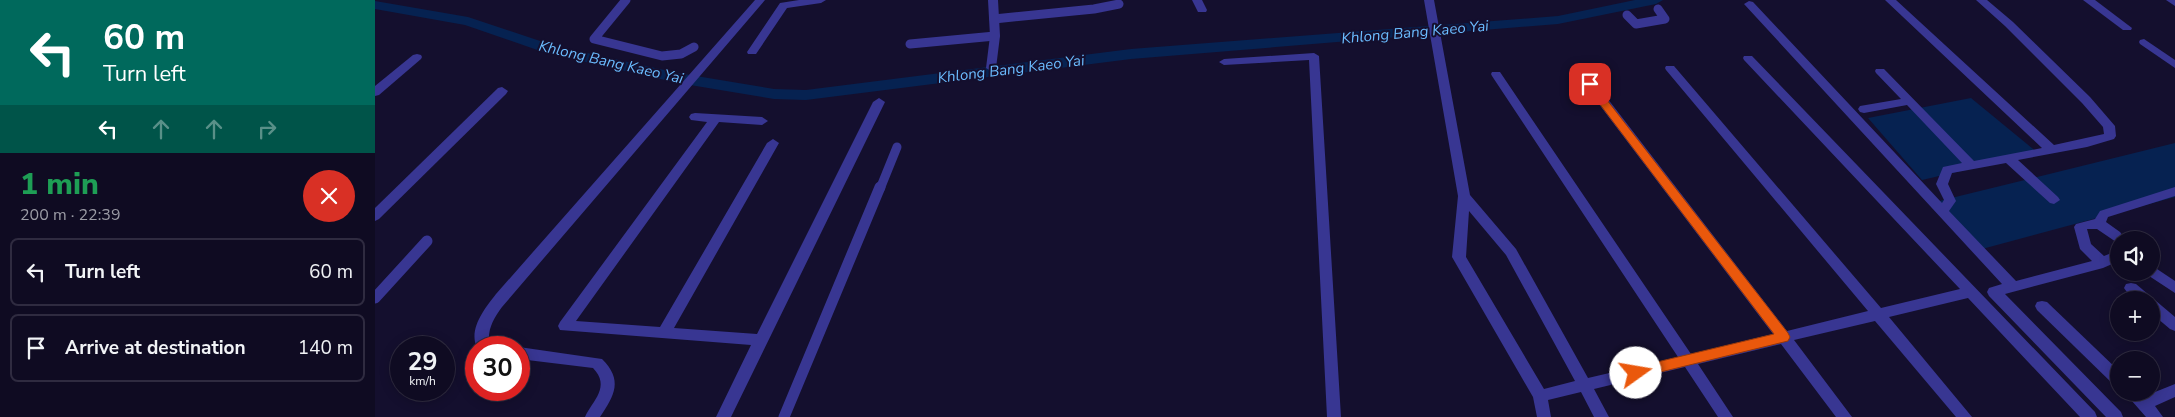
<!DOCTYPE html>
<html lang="en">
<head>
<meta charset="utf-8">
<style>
  :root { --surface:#0f0b22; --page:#18142a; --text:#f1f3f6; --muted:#9b9ba5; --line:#2f2b40 }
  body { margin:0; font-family:"Nunito Sans",sans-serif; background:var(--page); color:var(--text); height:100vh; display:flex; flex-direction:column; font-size:19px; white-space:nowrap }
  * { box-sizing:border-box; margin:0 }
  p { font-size:16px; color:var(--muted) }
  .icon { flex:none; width:28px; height:28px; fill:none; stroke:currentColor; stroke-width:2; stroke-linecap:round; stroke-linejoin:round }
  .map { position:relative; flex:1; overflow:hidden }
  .sheet { display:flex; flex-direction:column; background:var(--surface); width:375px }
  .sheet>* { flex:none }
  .top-card { background:#00695c; color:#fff; overflow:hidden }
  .buttons { position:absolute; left:1735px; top:231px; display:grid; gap:10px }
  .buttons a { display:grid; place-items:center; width:50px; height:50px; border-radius:50%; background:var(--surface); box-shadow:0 2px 12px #0003,0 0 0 1px var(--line); font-size:25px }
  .speed { position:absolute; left:15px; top:336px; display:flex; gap:10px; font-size:25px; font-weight:700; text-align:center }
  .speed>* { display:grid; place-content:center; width:65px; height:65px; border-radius:50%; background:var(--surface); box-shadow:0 2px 12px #0003,0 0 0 1px var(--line); line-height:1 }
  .speed small { font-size:12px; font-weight:400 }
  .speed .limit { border:8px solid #d22; background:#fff; color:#111 }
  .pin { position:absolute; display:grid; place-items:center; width:42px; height:42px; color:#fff; margin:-21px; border-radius:10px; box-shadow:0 2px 8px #0006 }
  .me { position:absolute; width:55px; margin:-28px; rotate:77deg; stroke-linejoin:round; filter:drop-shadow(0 0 4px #0008) }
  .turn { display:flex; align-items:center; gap:18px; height:105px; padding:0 20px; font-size:22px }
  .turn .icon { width:65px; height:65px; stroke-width:2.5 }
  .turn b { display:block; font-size:35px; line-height:42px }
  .lanes { display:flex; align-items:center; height:48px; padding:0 20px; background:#0003; justify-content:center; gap:25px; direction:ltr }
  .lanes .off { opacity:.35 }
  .round { display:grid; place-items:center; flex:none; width:52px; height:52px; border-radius:26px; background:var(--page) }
  .overview { display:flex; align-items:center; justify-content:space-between; height:85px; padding:0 20px }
  h1 { font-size:30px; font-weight:800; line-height:38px; color:#1e9e55 }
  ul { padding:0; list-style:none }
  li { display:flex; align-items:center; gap:15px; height:68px; margin:0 10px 8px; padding:0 10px; border:2px solid var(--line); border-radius:8px }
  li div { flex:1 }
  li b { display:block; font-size:19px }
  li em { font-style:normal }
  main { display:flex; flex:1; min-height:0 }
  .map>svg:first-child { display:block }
  .water { fill:#062251 }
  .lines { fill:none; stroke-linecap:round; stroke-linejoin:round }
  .canal { fill:#062251; fill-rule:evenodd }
  .lane-far1 { stroke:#383692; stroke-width:9 }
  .lane { stroke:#383692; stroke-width:11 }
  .street { fill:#383692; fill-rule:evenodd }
  .route { fill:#ea580c; stroke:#983908 }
  .labels { text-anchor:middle; stroke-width:4; stroke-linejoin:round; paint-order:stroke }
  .water-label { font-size:15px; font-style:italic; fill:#6bbcff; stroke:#140f2e }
</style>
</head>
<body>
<main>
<section class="sheet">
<div class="top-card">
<div class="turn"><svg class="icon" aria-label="left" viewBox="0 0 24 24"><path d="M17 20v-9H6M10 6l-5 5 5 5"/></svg><div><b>60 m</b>Turn left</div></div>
<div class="lanes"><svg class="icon" aria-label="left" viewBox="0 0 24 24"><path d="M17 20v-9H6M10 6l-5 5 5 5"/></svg><svg class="icon off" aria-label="ahead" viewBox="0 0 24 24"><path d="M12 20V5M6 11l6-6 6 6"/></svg><svg class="icon off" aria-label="ahead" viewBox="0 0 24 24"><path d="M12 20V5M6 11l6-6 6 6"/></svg><svg class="icon off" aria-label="right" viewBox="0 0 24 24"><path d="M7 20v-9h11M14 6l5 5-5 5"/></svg></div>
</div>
<div class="overview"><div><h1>1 min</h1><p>200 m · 22:39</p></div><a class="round" style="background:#d93025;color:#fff"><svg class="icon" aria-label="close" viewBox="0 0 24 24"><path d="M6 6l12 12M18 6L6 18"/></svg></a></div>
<ul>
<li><svg class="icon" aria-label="left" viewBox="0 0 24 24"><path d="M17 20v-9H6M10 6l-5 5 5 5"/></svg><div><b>Turn left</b></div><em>60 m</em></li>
<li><svg class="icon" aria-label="arrive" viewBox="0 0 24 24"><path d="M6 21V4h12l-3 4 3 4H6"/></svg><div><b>Arrive at destination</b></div><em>140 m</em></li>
</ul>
</section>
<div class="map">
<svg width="1800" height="417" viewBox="0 0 1800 417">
  <rect width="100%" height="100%" fill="#140f2e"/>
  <g class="water">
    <polygon points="1596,98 1663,153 1547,180 1493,118"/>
    <polygon points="1800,143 1800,197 1607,249 1564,201"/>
  </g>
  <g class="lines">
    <polygon class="canal" points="1260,0 1288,0 1281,4 1183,24 756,59 431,100 399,99 303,83 171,53 90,25 0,9 0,1 93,17 180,46 303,73 399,89 431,90 756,49 1183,16"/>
    <g class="lane-far1">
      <polyline points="251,0 219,39 287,56 306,54 319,47"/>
      <polyline points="1252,15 1261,24 1290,19 1283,9"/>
      <polyline points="619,19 719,9 744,4"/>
      <polyline points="535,44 620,36"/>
      <polyline points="505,189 522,147"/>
    </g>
    <g class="lane">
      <polyline points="0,298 52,241"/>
      <polyline points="409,417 505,187"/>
    </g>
    <g class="street">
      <path d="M380 0H390L127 307C119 318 113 328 114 341L119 348H102C93 329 110 308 121 294Z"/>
      <polygon points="424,0 451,0 446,3 412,8 381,54 373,54 372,52 405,3"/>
      <polygon points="613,0 623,0 625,36 621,68 616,71 611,68 615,36"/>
      <polygon points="817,0 827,0 832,10 831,12 823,12"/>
      <path d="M1049 0H1059L1095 195 1141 249 1213 378 1303 357 1117 76 1116 74 1117 72H1125L1316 354 1398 334 1211 87 1209 84 1211 81H1219L1412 331 1493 311 1291 70 1290 68 1291 66H1299L1506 308 1585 289 1369 60 1368 58 1369 56H1377L1720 412 1722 417H1705L1593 298 1514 317 1597 417H1581L1500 321 1419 340 1477 417H1461L1406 344 1323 364 1358 417H1343L1310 367 1219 389 1234 417H1219L1206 392 1173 400 1176 417H1162L1158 397 1077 257 1083 196ZM1094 211 1131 255 1200 381 1169 389 1091 257Z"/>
      <polygon points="1510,0 1521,0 1679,145 1729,134 1728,127 1707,103 1630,26 1601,0 1612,0 1638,22 1715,97 1740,126 1741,136 1739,139 1712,147 1643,160 1683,197 1685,200 1679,204 1675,203 1631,163 1577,173 1573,184 1581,201 1574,211 1641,281 1717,261 1705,249 1699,227 1701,224 1720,219 1725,211 1800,187 1800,196 1733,217 1731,222 1745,232 1751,240 1744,240 1744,244 1722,229 1712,229 1716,244 1729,256 1744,250 1744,261 1728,268 1630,294 1746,412 1748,417 1731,417 1614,296 1612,292 1614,288 1627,284 1369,4 1374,1 1378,2 1567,203 1569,200 1561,184 1568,167 1587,163 1532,105 1489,113 1485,112 1483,109 1485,106 1526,99 1501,73 1500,71 1501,69 1509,69 1599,161 1667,148"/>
      <polygon points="1708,0 1720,0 1757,28 1756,30 1748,30"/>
      <polygon points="1791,0 1800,0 1800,6"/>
      <polygon points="1769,39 1800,60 1800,68 1765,44 1764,42 1765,40"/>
      <polygon points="939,53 944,56 966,417 952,417 934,60 849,65 844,62 849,59"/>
      <polygon points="42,54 46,55 47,57 46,59 4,95 0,96 0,86 38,55"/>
      <polygon points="127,87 133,91 131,94 4,219 0,221 0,208 123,88"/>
      <polygon points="504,98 510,102 356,417 341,417 376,345 185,330 183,326 185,322 332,122 316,120 314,117 316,114 320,113 387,117 393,121 387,125 344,122 201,321 285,327 392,143 398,139 404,143 299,328 382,334 498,102"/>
      <polygon points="1776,265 1800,281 1800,293 1771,274 1776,272"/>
      <path d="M1756 283 1761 284 1800 317V331L1795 329 1776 313V300C1764 300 1756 299 1749 288L1751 284Z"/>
      <polygon points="1667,301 1672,302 1744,371 1744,387 1739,385 1662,310 1660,306 1662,302"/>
      <path d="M144 347 227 359C248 380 240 395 225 417H210C218 400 236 387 218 368L144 359Z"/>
      <polygon points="1800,384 1800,397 1780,406 1788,417 1771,417 1749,392 1766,392 1770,396"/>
    </g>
  </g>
  <polygon class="route" points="1215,81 1218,82 1413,333 1415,337 1413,341 1261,378 1257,377 1255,373 1257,369 1261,367 1399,334 1211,86 1210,84"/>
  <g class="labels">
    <g class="water-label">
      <text transform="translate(1040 32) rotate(-5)" y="5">Khlong Bang Kaeo Yai</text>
      <text transform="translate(236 62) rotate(13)" y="5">Khlong Bang Kaeo Yai</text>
      <text transform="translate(636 69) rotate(-7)" y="5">Khlong Bang Kaeo Yai</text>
    </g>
  </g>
</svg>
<div class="buttons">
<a><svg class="icon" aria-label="sound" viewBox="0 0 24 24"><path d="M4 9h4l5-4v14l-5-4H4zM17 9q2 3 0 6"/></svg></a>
<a>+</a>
<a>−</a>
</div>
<div class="speed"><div>29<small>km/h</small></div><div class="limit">30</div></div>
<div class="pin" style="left:1215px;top:84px;background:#d93025"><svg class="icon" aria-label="arrive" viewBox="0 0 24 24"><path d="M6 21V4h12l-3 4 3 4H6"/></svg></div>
<svg class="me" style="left:1261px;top:373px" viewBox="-20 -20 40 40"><circle r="19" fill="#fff"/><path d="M0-13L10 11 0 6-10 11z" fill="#ea580c"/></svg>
</div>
</main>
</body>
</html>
